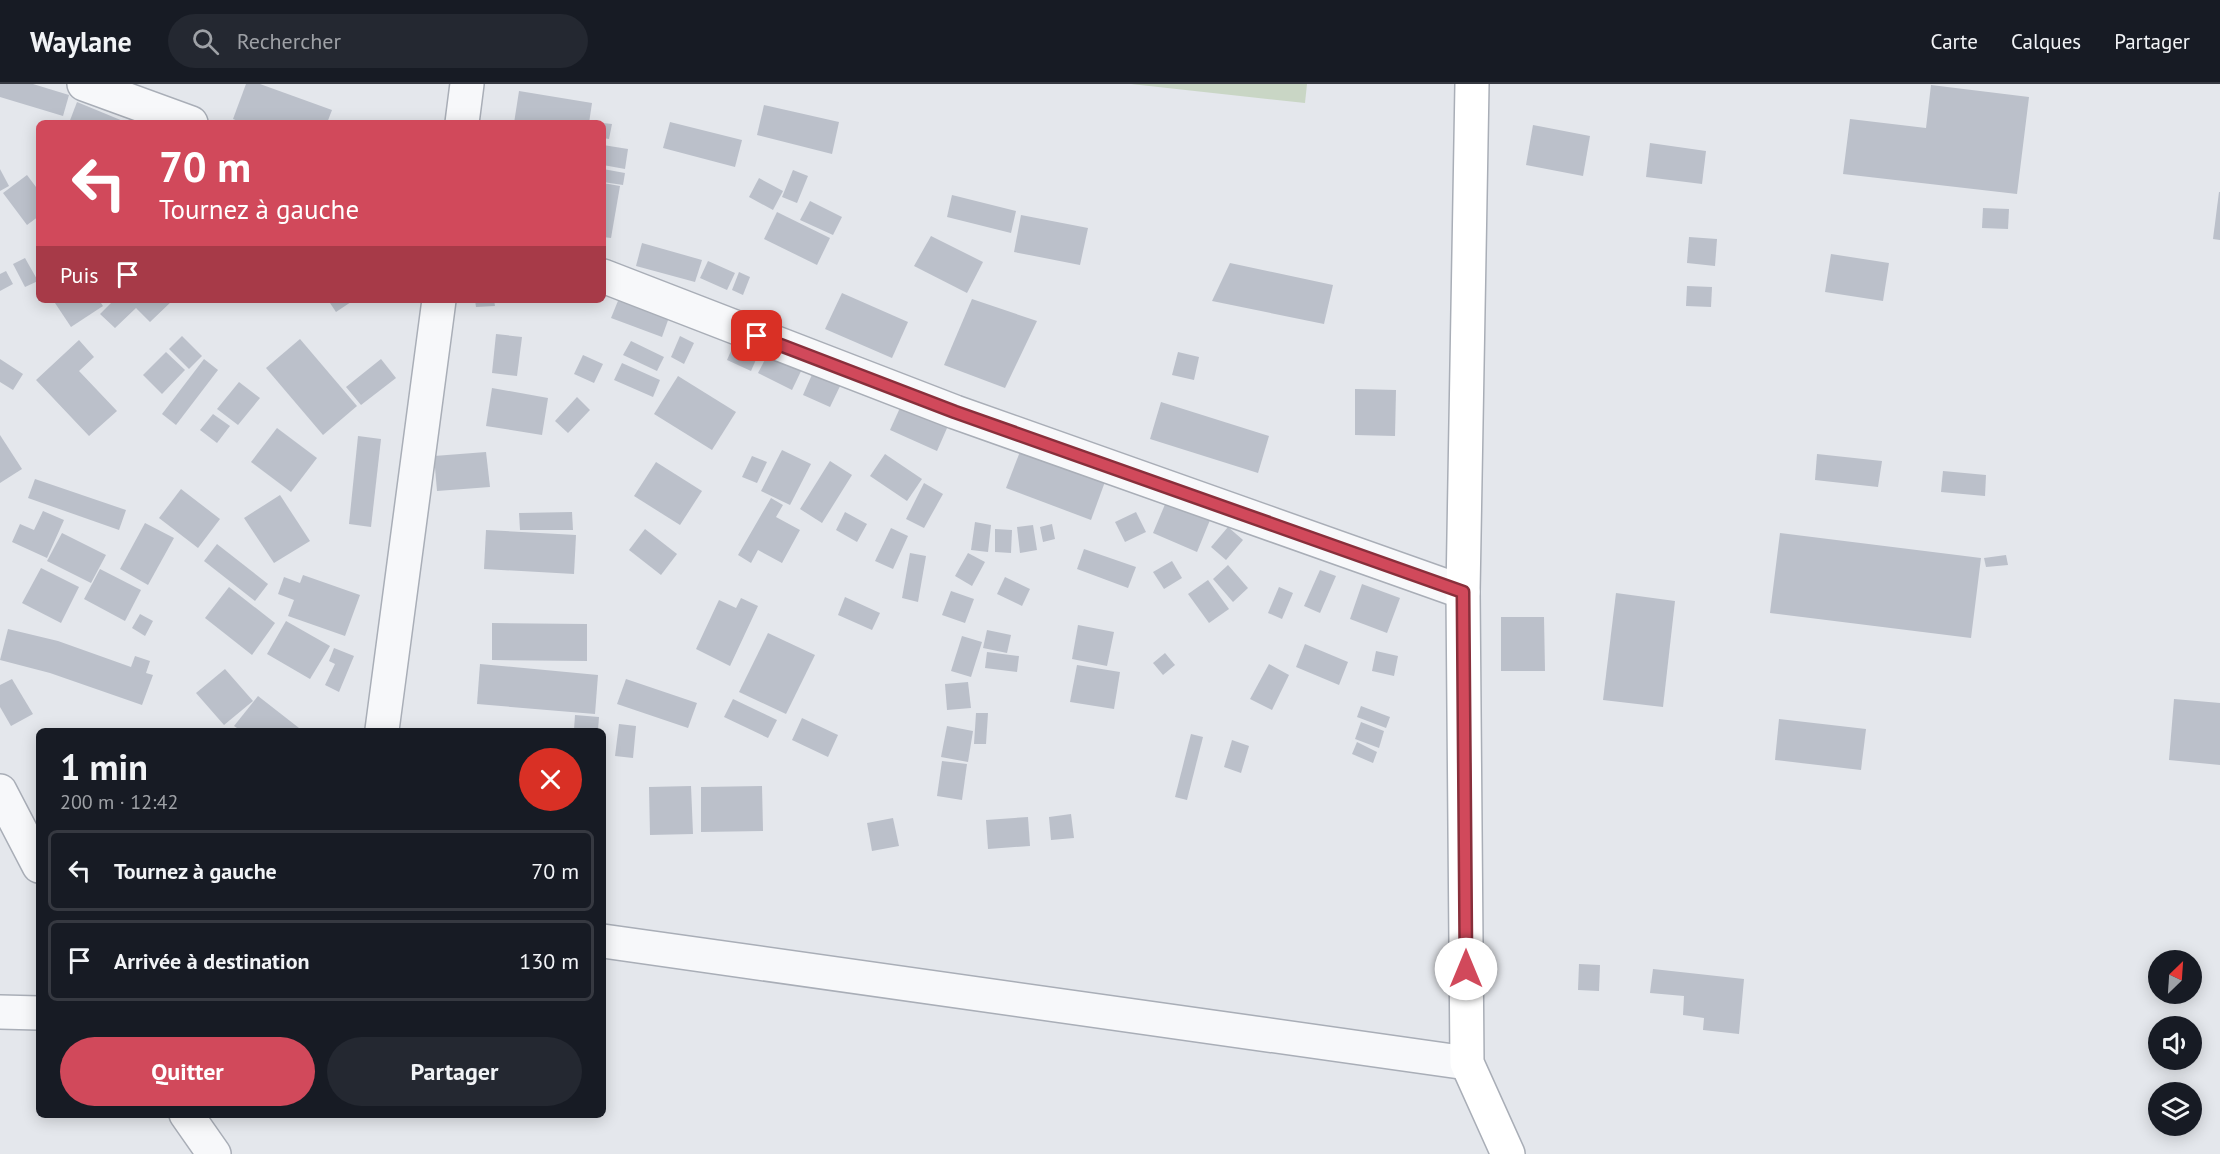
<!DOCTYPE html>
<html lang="fr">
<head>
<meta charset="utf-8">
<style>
  :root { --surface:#171b24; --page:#242831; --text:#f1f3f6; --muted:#9ea1a6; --line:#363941; --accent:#d1495b }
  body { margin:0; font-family:"PT Sans",sans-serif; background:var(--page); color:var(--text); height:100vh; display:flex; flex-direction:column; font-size:22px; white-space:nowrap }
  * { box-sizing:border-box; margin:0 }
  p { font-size:20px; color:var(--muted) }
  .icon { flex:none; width:33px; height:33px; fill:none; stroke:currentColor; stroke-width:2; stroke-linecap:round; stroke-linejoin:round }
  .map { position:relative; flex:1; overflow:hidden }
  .sheet { position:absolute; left:36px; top:644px; width:570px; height:390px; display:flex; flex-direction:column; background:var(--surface); border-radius:9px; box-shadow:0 3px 15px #0003 }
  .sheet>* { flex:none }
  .guide { position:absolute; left:36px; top:36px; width:570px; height:183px; border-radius:9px; box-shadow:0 3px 15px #0003; background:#d1495b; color:#fff; overflow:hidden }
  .needle { width:39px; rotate:25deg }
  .buttons { position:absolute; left:2148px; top:866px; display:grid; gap:12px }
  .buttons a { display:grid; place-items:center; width:54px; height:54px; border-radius:50%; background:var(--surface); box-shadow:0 3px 15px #0003; font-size:30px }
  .pin { position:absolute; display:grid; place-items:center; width:51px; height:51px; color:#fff; margin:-26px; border-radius:12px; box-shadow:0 3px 9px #0006 }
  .me { position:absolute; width:66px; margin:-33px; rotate:0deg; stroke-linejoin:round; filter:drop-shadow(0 0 4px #0008) }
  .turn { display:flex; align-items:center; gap:21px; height:126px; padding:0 24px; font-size:27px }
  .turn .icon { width:78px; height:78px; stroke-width:2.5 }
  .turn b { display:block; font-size:42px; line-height:51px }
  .then { display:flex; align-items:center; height:57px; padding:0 24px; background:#0003; gap:12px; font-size:22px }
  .round { display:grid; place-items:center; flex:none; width:63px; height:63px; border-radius:32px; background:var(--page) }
  .summary { display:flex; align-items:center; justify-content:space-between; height:102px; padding:0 24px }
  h1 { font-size:36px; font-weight:600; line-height:45px }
  .action { display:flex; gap:12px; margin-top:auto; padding:12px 24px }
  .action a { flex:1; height:69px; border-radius:36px; background:var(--accent); color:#fff; font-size:24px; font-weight:600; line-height:69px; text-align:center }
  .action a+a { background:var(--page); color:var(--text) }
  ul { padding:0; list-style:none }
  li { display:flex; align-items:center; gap:18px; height:81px; margin:0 12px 9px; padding:0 12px; border:3px solid var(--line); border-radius:9px }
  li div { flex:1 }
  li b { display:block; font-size:22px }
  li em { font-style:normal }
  header { display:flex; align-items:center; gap:36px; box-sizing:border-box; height:84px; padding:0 30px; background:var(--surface); border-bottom:2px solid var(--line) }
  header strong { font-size:28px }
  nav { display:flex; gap:33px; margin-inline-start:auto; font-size:21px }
  .search { width:420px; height:54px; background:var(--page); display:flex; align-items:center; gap:15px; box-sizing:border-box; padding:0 21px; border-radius:33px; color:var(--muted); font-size:22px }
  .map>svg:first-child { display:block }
  .green { fill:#c9d6c5 }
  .building { fill:#bbc0ca }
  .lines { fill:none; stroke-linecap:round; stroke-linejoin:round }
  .street-casing { stroke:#a9aeb7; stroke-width:36 }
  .secondary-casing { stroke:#a9aeb7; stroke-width:36 }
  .street { stroke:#f7f8fa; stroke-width:33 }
  .secondary { stroke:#fff; stroke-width:33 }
  .route-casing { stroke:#882f3b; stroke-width:15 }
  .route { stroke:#d1495b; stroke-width:10 }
</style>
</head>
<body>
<header>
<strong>Waylane</strong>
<div class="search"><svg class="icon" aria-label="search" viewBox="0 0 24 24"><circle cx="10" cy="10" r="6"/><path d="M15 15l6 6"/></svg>Rechercher</div>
<nav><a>Carte</a><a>Calques</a><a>Partager</a></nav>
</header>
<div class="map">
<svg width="2220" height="1070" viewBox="0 0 2220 1070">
  <rect width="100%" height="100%" fill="#e4e7ec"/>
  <polygon class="green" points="1131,0 1307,0 1305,19"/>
  <g class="building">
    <polygon points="0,0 33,0 69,11 63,32 0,13"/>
    <polygon points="246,0 260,0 332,26 327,39 243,39 233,35"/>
    <polygon points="1931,1 2029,13 2017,110 1843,90 1850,35 1926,44"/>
    <polygon points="519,7 592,19 589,39 514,39"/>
    <polygon points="77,18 123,37 122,39 69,39"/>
    <polygon points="764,21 839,38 832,70 757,51"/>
    <polygon points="670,38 742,56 735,83 663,64"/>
    <polygon points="603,39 612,40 609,55 603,54"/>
    <polygon points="1533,41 1590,52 1583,92 1526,81"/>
    <polygon points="1650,59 1706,67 1702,100 1646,93"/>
    <polygon points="603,61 628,65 625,85 603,81"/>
    <polygon points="0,85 9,102 0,107"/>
    <polygon points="603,85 625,89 623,101 603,98"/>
    <polygon points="793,86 808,92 797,119 782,113"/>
    <polygon points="27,91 39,107 36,114 39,118 39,132 27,141 3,109"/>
    <polygon points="759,94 783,107 773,126 749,113"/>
    <polygon points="603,99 620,102 611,154 603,153"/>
    <polygon points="2219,108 2220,108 2220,156 2213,155"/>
    <polygon points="952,111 1016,127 1011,149 947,133"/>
    <polygon points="810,117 842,133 833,151 800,136"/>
    <polygon points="1983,124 2009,125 2008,145 1982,144"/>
    <polygon points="777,128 830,154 817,181 764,155"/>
    <polygon points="1021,131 1088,144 1080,181 1014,168"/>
    <polygon points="931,152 983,178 967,209 914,182"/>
    <polygon points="1689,153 1717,155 1715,182 1687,179"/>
    <polygon points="642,159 702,176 695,198 636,182"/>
    <polygon points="1831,170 1889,179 1883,217 1825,208"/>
    <polygon points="25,174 38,197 25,203 13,180"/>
    <polygon points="708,177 735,189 727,206 700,194"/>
    <polygon points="1230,179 1333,201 1324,240 1212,217"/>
    <polygon points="6,187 13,200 0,207 0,190"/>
    <polygon points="739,188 750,193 743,211 732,206"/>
    <polygon points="1687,202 1712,203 1711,223 1686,222"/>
    <polygon points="622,207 672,225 662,253 611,234"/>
    <polygon points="842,209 908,238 892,274 825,245"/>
    <polygon points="972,215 1037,237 1005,304 944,281"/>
    <polygon points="53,216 99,216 103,222 71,243"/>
    <polygon points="114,216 173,216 150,238 136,224 115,244 100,230"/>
    <polygon points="328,216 354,216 336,228"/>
    <polygon points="475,216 494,216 495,222 476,223"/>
    <polygon points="496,250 522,253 517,292 492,289"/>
    <polygon points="182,252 202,272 189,285 169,265"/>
    <polygon points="680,252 694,259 684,280 671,273"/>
    <polygon points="737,253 761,264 751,287 727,276"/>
    <polygon points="300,255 357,322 323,351 266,284"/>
    <polygon points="79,256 94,273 79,287 117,327 89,352 36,296"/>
    <polygon points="631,257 664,273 657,287 623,271"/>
    <polygon points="770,266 803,283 792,306 758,289"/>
    <polygon points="166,268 185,286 162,310 143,291"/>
    <polygon points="1178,268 1199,273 1194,296 1172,291"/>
    <polygon points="583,271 603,280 594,299 574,290"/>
    <polygon points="0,275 23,290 13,306 0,298"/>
    <polygon points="204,275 218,286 176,341 162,330"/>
    <polygon points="381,275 396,294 361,321 346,303"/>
    <polygon points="622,279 660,296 653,313 614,296"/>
    <polygon points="814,286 842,298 830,323 803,311"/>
    <polygon points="678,292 736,328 712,366 654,330"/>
    <polygon points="239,298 260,314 238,341 217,325"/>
    <polygon points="492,304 548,314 542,351 486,342"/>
    <polygon points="1355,305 1396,306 1395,352 1355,351"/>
    <polygon points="577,313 590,326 568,349 555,337"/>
    <polygon points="904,315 951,335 937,367 890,346"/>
    <polygon points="1161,318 1269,352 1258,389 1150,355"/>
    <polygon points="213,330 230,342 217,359 200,346"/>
    <polygon points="277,344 317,374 291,408 251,378"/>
    <polygon points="0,351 22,385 0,399"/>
    <polygon points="358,352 381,355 371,443 349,440"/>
    <polygon points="1021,365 1106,395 1091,436 1006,404"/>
    <polygon points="782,366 811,380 790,421 761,407"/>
    <polygon points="486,368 490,403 437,407 434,372"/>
    <polygon points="885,370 922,395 907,417 870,392"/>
    <polygon points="1817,370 1882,377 1878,403 1815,396"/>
    <polygon points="752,372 767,378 757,399 742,393"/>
    <polygon points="830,377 852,391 822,439 800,425"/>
    <polygon points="656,378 702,407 680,441 634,412"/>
    <polygon points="1943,387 1986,391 1985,412 1941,408"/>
    <polygon points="35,395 126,426 119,446 28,414"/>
    <polygon points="924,399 943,410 924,444 906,435"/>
    <polygon points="181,405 220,435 198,464 159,434"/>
    <polygon points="280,411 310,457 274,479 244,434"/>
    <polygon points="771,414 783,421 776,433 800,446 782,479 758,466 751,479 738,471"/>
    <polygon points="1166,418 1210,436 1197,468 1153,449"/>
    <polygon points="43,427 64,436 47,474 12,458 20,440 34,446"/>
    <polygon points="572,428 573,446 520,446 519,429"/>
    <polygon points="845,428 867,440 857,458 836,446"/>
    <polygon points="1136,428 1146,448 1125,458 1115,438"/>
    <polygon points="975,438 991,441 988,468 971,466"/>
    <polygon points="145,439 174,454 148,501 120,485"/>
    <polygon points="1052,440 1055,455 1043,458 1040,443"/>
    <polygon points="1033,441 1037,466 1020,469 1017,443"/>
    <polygon points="1228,443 1243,456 1226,476 1211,463"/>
    <polygon points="891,444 908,452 893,485 875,477"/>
    <polygon points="645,445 677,470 661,491 629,466"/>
    <polygon points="995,445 1012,446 1011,469 995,468"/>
    <polygon points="486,446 576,451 574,490 484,485"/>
    <polygon points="62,449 106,471 91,499 47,477"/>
    <polygon points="1780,449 1981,474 1971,554 1770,529"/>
    <polygon points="217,460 268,500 255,517 204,477"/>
    <polygon points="1084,465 1136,483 1128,504 1077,485"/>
    <polygon points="910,469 926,472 918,518 902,514"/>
    <polygon points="968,469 985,478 972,502 955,492"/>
    <polygon points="2006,471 2008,481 1986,483 1984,474"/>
    <polygon points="1172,477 1182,494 1164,505 1153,488"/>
    <polygon points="1228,481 1248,504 1233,518 1213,495"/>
    <polygon points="41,484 79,503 61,539 22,519"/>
    <polygon points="100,485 141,506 125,537 84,515"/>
    <polygon points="1320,486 1336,492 1320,529 1304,522"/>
    <polygon points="303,491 360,511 345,552 288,532 294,516 278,510 284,493 300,499"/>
    <polygon points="1005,493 1030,505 1022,522 997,510"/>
    <polygon points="1208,496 1229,525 1209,539 1188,510"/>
    <polygon points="1362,500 1400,514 1387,549 1350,535"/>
    <polygon points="229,503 275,539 252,571 205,534"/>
    <polygon points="1279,503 1293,509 1282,535 1268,529"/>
    <polygon points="951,507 974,515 965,539 942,531"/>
    <polygon points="1616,509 1675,517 1663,623 1603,616"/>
    <polygon points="845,513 880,529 872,546 838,531"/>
    <polygon points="741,514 758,522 730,582 696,565 719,516 736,524"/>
    <polygon points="140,530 153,537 145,552 132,544"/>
    <polygon points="1501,533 1544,533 1545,587 1501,587"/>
    <polygon points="286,537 330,562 310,595 267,570"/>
    <polygon points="492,539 587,540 587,577 492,576"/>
    <polygon points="1078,541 1114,548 1107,582 1072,575"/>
    <polygon points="8,545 58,557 131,583 135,572 150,577 146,589 153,591 142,621 50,589 0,576"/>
    <polygon points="987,546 1011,551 1007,569 983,564"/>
    <polygon points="768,549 815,571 786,630 739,608"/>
    <polygon points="962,552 982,558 971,593 951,587"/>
    <polygon points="1305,560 1348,578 1339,601 1296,583"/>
    <polygon points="334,564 354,572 339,608 325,601 335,580 329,577"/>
    <polygon points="1376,567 1398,572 1394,592 1372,587"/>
    <polygon points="987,568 1019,572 1017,588 985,584"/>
    <polygon points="1165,569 1175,581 1163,591 1153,579"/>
    <polygon points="480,580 598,591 595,630 477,620"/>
    <polygon points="1269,580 1289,591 1272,626 1250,615"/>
    <polygon points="1077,581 1120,588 1114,625 1070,618"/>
    <polygon points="225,585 253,617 224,641 196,609"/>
    <polygon points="12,595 33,630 11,642 0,623 0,601"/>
    <polygon points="626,595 697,619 688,644 617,620"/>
    <polygon points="968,598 971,624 947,626 945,600"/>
    <polygon points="258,612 299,644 297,646 240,646 234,642"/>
    <polygon points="733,615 777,636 768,654 724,633"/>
    <polygon points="2174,615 2220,619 2220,681 2169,676"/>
    <polygon points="1361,622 1390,633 1386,644 1357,633"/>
    <polygon points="976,629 988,629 986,660 974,660"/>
    <polygon points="575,631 599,633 598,646 574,646"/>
    <polygon points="802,634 838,651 828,673 792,656"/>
    <polygon points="1779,635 1866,645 1861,686 1775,676"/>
    <polygon points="1361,638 1384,647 1379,664 1355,655"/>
    <polygon points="619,640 636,642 633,674 615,672"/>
    <polygon points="947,642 973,647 968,678 941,673"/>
    <polygon points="1191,650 1203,653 1187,716 1175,713"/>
    <polygon points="1232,656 1249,662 1241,689 1224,683"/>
    <polygon points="1357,658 1377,668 1373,679 1352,670"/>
    <polygon points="942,677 967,680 962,716 937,712"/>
    <polygon points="691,702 693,750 650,751 649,703"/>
    <polygon points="762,702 763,747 701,748 701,703"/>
    <polygon points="1071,730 1074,754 1051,756 1049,733"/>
    <polygon points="1028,733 1030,762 988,765 986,736"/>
    <polygon points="893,734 899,762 872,767 867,739"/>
    <polygon points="1579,880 1600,881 1599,907 1578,906"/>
    <polygon points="1653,885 1744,895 1739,950 1703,946 1704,934 1683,931 1684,912 1650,909"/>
  </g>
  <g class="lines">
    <defs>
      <g id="street">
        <polyline points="84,0 191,39"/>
        <polyline points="462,39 467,0"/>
        <polyline points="603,192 955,328 1463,508"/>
        <polyline points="382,646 439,216"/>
        <polyline points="0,707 39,782"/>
        <polyline points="603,857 1467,979"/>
        <polyline points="0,928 39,929"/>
        <polyline points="186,1030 214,1070"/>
      </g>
      <polyline id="secondary" points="1472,0 1463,508 1467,979 1508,1070"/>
    </defs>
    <use href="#street" class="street-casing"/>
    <use href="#secondary" class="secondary-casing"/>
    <use href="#street" class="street"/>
    <use href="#secondary" class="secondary"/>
  </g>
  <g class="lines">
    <defs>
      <polyline id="route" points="757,252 955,328 1463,508 1466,885"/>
    </defs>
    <use href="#route" class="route-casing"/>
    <use href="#route" class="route"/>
  </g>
</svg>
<div class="buttons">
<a><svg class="needle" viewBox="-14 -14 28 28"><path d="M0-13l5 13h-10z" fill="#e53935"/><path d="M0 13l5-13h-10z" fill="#9ea1a6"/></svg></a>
<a><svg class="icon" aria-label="sound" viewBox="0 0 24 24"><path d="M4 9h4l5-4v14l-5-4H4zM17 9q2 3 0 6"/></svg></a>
<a><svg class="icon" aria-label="layers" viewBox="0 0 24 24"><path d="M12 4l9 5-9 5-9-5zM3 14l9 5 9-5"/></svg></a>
</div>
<div class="pin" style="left:757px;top:252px;background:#d93025"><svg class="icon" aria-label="arrive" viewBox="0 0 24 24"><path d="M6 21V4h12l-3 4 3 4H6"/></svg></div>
<svg class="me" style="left:1466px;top:885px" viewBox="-20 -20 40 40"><circle r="19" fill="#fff"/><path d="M0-13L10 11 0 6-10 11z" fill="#d1495b"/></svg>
<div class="guide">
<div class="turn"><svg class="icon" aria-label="left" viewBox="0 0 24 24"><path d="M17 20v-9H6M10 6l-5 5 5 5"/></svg><div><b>70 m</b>Tournez à gauche</div></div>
<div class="then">Puis<svg class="icon" aria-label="arrive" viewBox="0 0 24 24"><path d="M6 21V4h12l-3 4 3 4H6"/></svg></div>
</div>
<section class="sheet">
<div class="summary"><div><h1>1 min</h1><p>200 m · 12:42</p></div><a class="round" style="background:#d93025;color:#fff"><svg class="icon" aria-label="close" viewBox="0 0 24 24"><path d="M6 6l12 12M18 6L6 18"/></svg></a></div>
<ul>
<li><svg class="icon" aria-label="left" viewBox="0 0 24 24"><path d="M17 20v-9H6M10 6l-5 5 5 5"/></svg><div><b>Tournez à gauche</b></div><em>70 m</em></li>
<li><svg class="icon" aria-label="arrive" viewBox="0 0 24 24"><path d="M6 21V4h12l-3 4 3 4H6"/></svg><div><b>Arrivée à destination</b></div><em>130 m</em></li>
</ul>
<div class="action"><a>Quitter</a><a>Partager</a></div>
</section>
</div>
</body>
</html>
